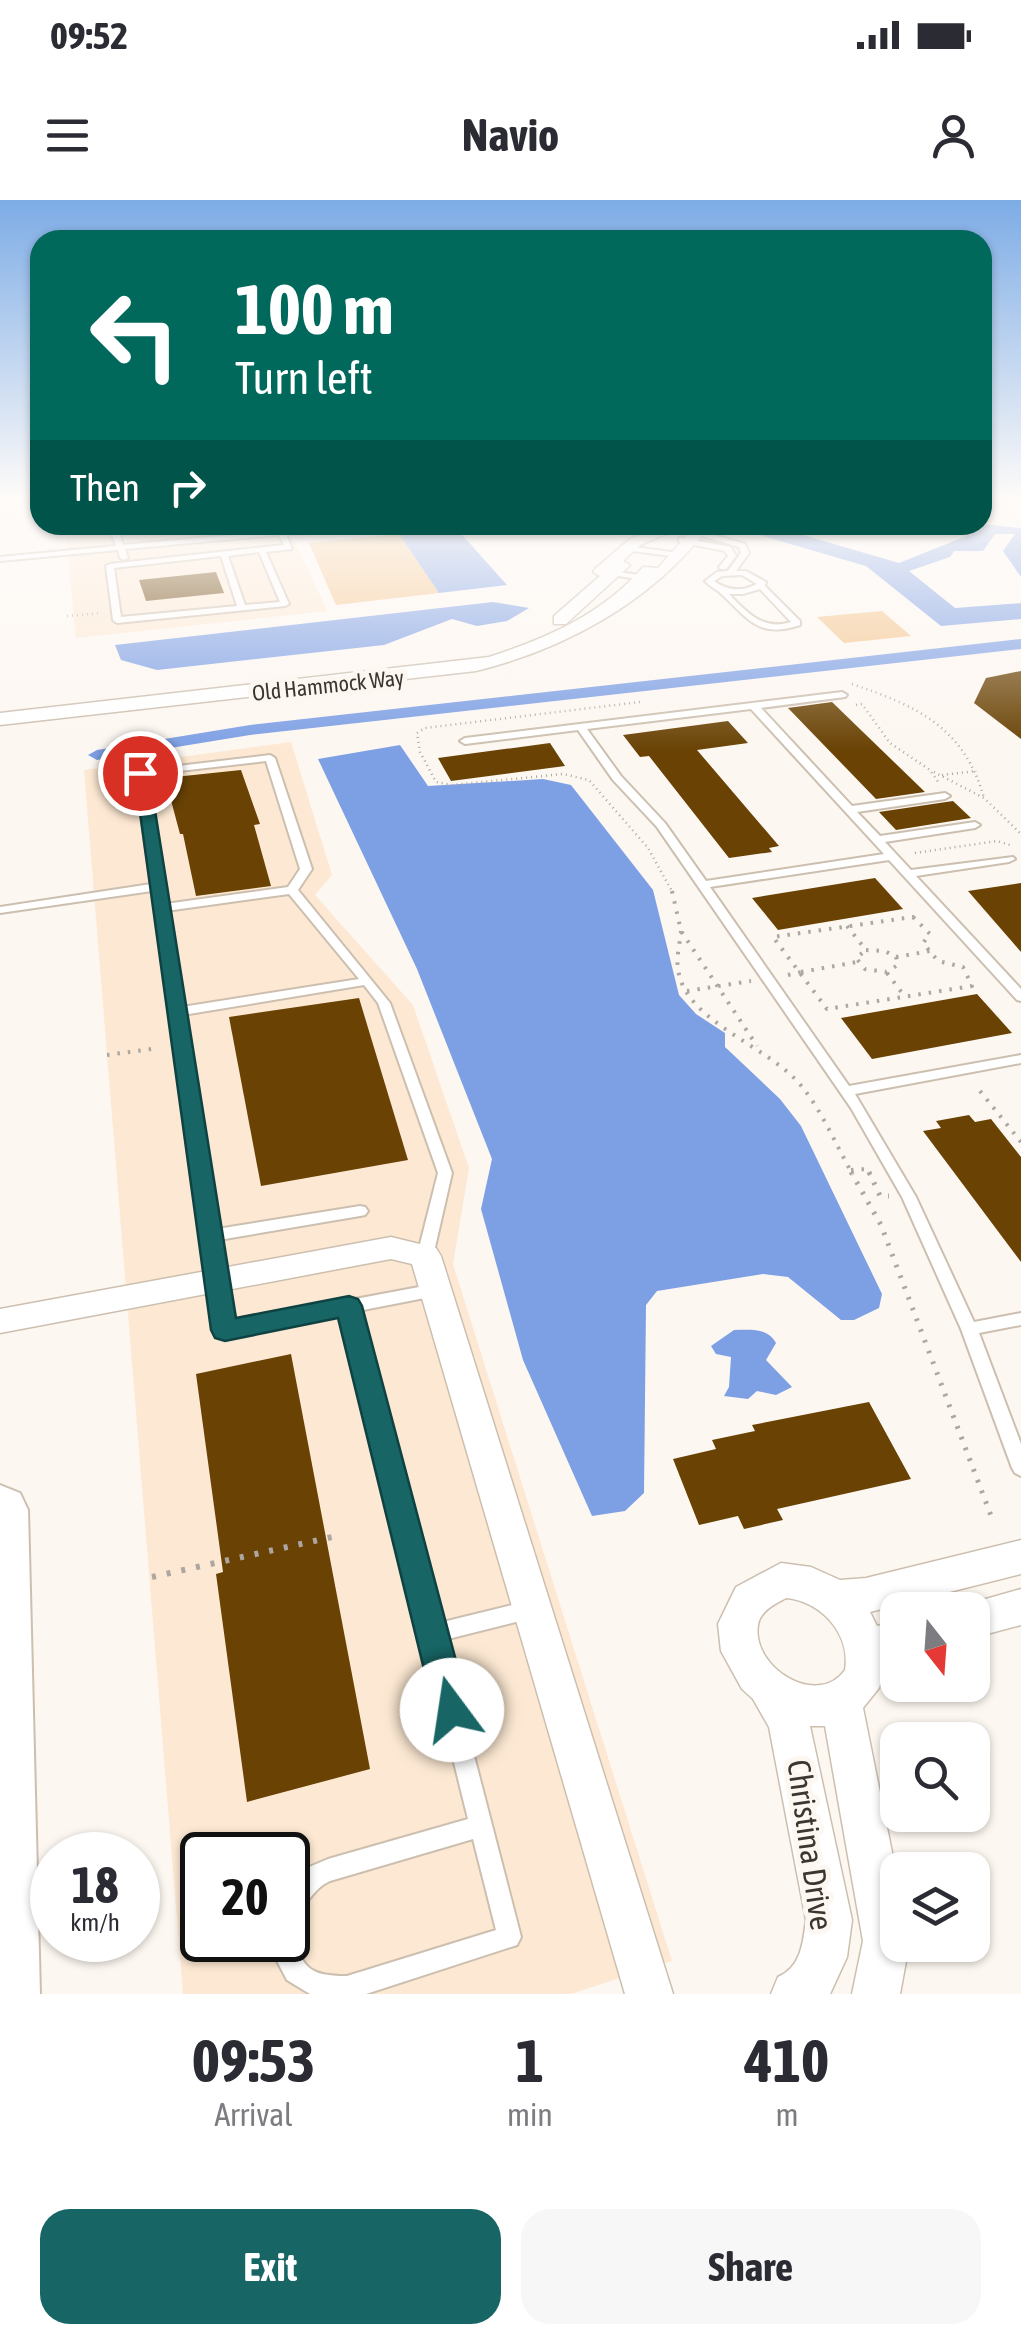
<!DOCTYPE html>
<html lang="en">
<head>
<meta charset="utf-8">
<style>
  :root { --surface:#fff; --page:#f7f7f7; --text:#2b2b33; --muted:#7c7c81; --accent:#176665 }
  body { margin:0; font-family:"Asap Condensed",sans-serif; background:var(--page); color:var(--text); height:100vh; display:flex; flex-direction:column; font-size:38px; white-space:nowrap }
  * { box-sizing:border-box; margin:0 }
  p { font-size:32px; color:var(--muted) }
  .icon { flex:none; width:55px; height:55px; fill:none; stroke:currentColor; stroke-width:2; stroke-linecap:round; stroke-linejoin:round }
  .map { position:relative; height:1794px; overflow:hidden }
  .drawer { display:flex; flex-direction:column; background:var(--surface); flex:1 }
  .drawer>* { flex:none }
  .hud { position:absolute; left:30px; top:30px; width:962px; height:305px; border-radius:30px; box-shadow:0 2px 8px #0004; background:#00695c; color:#fff; overflow:hidden }
  .needle { width:65px; rotate:163deg }
  .controls { position:absolute; left:880px; top:1392px; display:grid; gap:20px }
  .controls a { display:grid; place-items:center; width:110px; height:110px; border-radius:20px; background:var(--surface); box-shadow:0 2px 8px #0004; font-size:50px }
  .speed { position:absolute; left:30px; top:1632px; display:flex; gap:20px; font-size:50px; font-weight:700; text-align:center }
  .speed>* { display:grid; place-content:center; width:130px; height:130px; border-radius:50%; background:var(--surface); box-shadow:0 2px 8px #0004; line-height:1 }
  .speed small { font-size:25px; font-weight:400 }
  .speed .limit { border:5px solid #111; border-radius:15px; background:#fff; color:#111 }
  .pin { position:absolute; display:grid; place-items:center; width:85px; height:85px; color:#fff; margin:-42px; border:5px solid #fff; border-radius:50%; box-shadow:0 2px 10px #0007 }
  .me { position:absolute; width:110px; margin:-55px; rotate:346deg; stroke-linejoin:round; filter:drop-shadow(0 0 8px #0008) }
  .turn { display:flex; align-items:center; gap:35px; height:210px; padding:0 40px; font-size:45px }
  .turn .icon { width:130px; height:130px; stroke-width:2.5 }
  .turn b { display:block; font-size:70px; line-height:85px }
  .then { display:flex; align-items:center; height:95px; padding:0 40px; background:#0003; gap:20px; font-size:38px }
  .eta { display:flex; justify-content:space-evenly; align-items:center; height:170px; text-align:center }
  .eta b { font-size:60px; font-weight:700; line-height:70px }
  .cta { display:flex; gap:20px; margin-top:auto; padding:20px 40px }
  .cta a { flex:1; height:115px; border-radius:30px; background:var(--accent); color:#fff; font-size:40px; font-weight:700; line-height:115px; text-align:center }
  .cta a+a { background:var(--page); color:var(--text) }
  .status { display:flex; justify-content:space-between; align-items:center; height:70px; padding:0 50px; background:var(--surface); direction:ltr }
  .status svg { height:28px; fill:currentColor }
  header { display:flex; justify-content:space-between; align-items:center; height:130px; padding:0 40px; background:var(--surface); font-size:45px; font-weight:700 }
  .map>svg:first-child { display:block }
  .built { fill:#fde9d3; fill-rule:evenodd }
  .green { fill:#f4c48c }
  .water { fill:#7d9fe4 }
  .lines { fill:none; stroke-linecap:round; stroke-linejoin:round }
  .canal { fill:#7d9fe4; fill-rule:evenodd }
  .building { fill:#694204 }
  .service-casing { stroke:#ccbfaf; stroke-width:4 }
  .minor-casing { stroke:#ccbfaf; stroke-width:3 }
  .primary-casing { stroke:#ccbfaf; stroke-width:4 }
  .path-far3 { stroke:#ada7a1; stroke-width:2.5; stroke-dasharray:1 4; stroke-linecap:butt }
  .path-far2 { stroke:#ada7a1; stroke-width:4; stroke-dasharray:2.5 8; stroke-linecap:butt }
  .path-far1 { stroke:#ada7a1; stroke-width:5; stroke-dasharray:2.5 9; stroke-linecap:butt }
  .path { stroke:#ada7a1; stroke-width:6; stroke-dasharray:4 11; stroke-linecap:butt }
  .service { fill:#fff; fill-rule:evenodd }
  .minor { fill:#fff; fill-rule:evenodd }
  .primary { fill:#fff; fill-rule:evenodd }
  .route { fill:#176665; stroke:#0f4242; stroke-width:2.5 }
  .labels { text-anchor:middle; stroke-width:10; stroke-linejoin:round; paint-order:stroke }
  .far-street-label { font-size:22px; fill:#3c3630; stroke:#fdf7f1 }
  .near-street-label { font-size:32px; fill:#3c3630; stroke:#fdf7f1 }
</style>
</head>
<body>
<div class="status"><b>09:52</b><svg viewBox="0 0 49 12"><path d="M0 12V9h3v3zM5 12V6h3v6zM10 12V3h3v9zM15 12V0h3v12zM26 1h20v11H26zM47 4h2v5h-2z"/></svg></div>
<header><svg class="icon" aria-label="menu" viewBox="0 0 24 24"><path d="M4 6h16M4 12h16M4 18h16"/></svg>Navio<svg class="icon" aria-label="person" viewBox="0 0 24 24"><circle cx="12" cy="8" r="4"/><path d="M4 21q1-7 8-7t8 7"/></svg></header>
<div class="map">
<svg width="1021" height="1794" viewBox="0 0 1021 1794">
  <rect width="100%" height="100%" fill="#fdf7f1"/>
  <g class="built">
    <polygon points="65,325 411,325 293,337 327,411 76,438"/>
    <path d="M291 542 332 675 315 695 413 805 469 968 453 1064 672 1761 571 1794H183L84 570ZM202 1655H288V1740H202Z"/>
  </g>
  <g class="green">
    <polygon points="399,334 439,393 336,405 309,343"/>
    <polygon points="882,411 911,436 844,443 817,417"/>
  </g>
  <g class="water">
    <polygon points="982,324 1021,328 1021,377 1003,351 1015,334 995,334 983,351 954,351 950,357 909,371 955,408 1021,403 1021,419 941,426 866,366 753,333 747,328 808,325 786,330 899,363 974,333 946,325"/>
    <polygon points="455,327 507,385 439,393 399,334"/>
    <polygon points="493,402 529,408 507,421 477,426 452,419 384,445 157,470 121,460 115,445"/>
    <polygon points="400,545 428,586 543,579 571,585 653,690 679,795 696,814 725,833 725,847 780,899 801,926 882,1094 879,1108 854,1120 841,1120 788,1077 763,1074 657,1091 646,1105 644,1293 625,1311 592,1316 523,1160 481,1009 492,959 417,769 318,559"/>
    <path d="M734 1130C750 1130 767 1127 776 1143L766 1160 792 1187 776 1195 757 1191 748 1199 724 1196 729 1187 731 1157 716 1154 711 1146Z"/>
  </g>
  <g class="lines">
    <polygon class="canal" points="1021,439 1021,449 250,535 97,560 88,555 97,550 250,525"/>
  </g>
  <g class="building">
    <polygon points="216,372 224,393 146,401 139,380"/>
    <polygon points="1021,471 1021,539 974,503 986,478"/>
    <polygon points="832,502 925,592 876,599 788,508"/>
    <polygon points="728,521 748,543 697,550 779,646 769,648 772,652 729,658 649,556 640,557 623,535"/>
    <polygon points="550,543 565,566 451,581 438,558"/>
    <polygon points="241,570 260,624 254,625 271,686 196,696 183,634 180,634 165,578"/>
    <polygon points="953,601 971,618 896,630 879,612"/>
    <polygon points="875,678 903,709 778,730 752,698"/>
    <polygon points="1021,683 1021,752 968,691"/>
    <polygon points="977,794 1012,833 872,859 841,818"/>
    <polygon points="359,798 408,960 261,986 229,817"/>
    <polygon points="969,915 975,922 991,919 1021,957 1021,1062 923,931 941,928 936,921"/>
    <polygon points="291,1154 370,1569 247,1602 216,1374 223,1372 196,1174"/>
    <polygon points="869,1202 911,1279 777,1309 783,1320 744,1329 738,1316 699,1325 673,1259 716,1249 712,1240 755,1231 752,1225"/>
  </g>
  <g class="lines">
    <defs>
      <g id="service">
        <path d="M109 325H117L123 345 276 331 273 325H281L283 330 362 325 358 327 286 334 292 349 266 352 289 404 285 406 117 423 113 420 106 366 110 364 284 345 279 335 125 349 128 358 124 360 120 358 118 350 0 361V357L116 346ZM259 352 280 402 245 405 228 356ZM221 356 237 406 121 417 114 368Z"/>
        <path d="M674 325H681L745 344 749 353 736 371H746L766 382 765 386 800 421V425C756 440 747 416 718 391 713 388 709 385 705 381L717 372 728 371 741 353 739 347 674 328ZM742 375 757 384C742 392 728 391 714 381L722 376ZM760 389 791 422C764 431 747 413 729 394H743Z"/>
        <polygon points="682,338 731,347 736,356 726,369 720,369 719,367 728,356 725,351 679,342 679,338"/>
        <polygon points="628,346 678,353 682,355 678,357 625,350 624,348"/>
        <polygon points="602,369 650,377 654,379 650,381 599,373 599,369"/>
        <path d="M842 492 847 495 845 497 761 508 852 606 945 593 950 596 945 599 857 612 880 636 975 622 980 625 975 628 885 642 911 670 1013 657 1015 659 1009 662 916 676 1021 789V801L1017 800 889 660 710 687 849 886 1021 855V863L855 894 916 997 974 1122 1021 1113V1125L979 1133 1021 1244V1276L1015 1273 1012 1268 961 1129 902 997 851 908 657 627 613 580 578 530 465 544 460 541 465 538ZM751 509 884 654 706 681 665 623 621 576 587 529Z"/>
        <path d="M270 555 275 558 312 669 298 690 390 803 452 973 433 1056 430 1060H420L417 1056 438 973 378 803 364 785 183 815 217 1029 360 1006 365 1007 368 1011 365 1015 360 1016 219 1040 232 1122 435 1084 441 1086 443 1090 441 1094 435 1096 358 1111 439 1423 528 1401 535 1404 538 1410 535 1416 528 1419 444 1440 521 1737 517 1745 366 1794H310L287 1780 277 1761 270 1740H288V1731L290 1732C304 1766 305 1776 347 1776L496 1730 473 1639 330 1681C311 1689 306 1711 288 1717V1688L302 1670 328 1659 468 1619 343 1114 225 1136 219 1134 217 1130 152 691 0 713V707L151 684 135 573 136 571ZM266 561 300 669 288 687 165 704 145 575ZM289 694 359 779 182 807 166 711Z"/>
      </g>
      <g id="minor">
        <polygon points="667,325 687,325 640,345 623,361 630,365 627,368 566,424 554,424 554,416 600,376 593,372 595,369 630,339"/>
        <path d="M702 325 707 329C651 402 565 449 476 471L0 525V513L489 457C547 438 603 414 643 367L658 368 695 326Z"/>
        <polygon points="391,1037 436,1048 441,1056 673,1794 625,1794 412,1064 391,1059 0,1133 0,1109"/>
        <path d="M1021 1340V1374L870 1412 877 1426 898 1421V1458L887 1461 879 1488 863 1508 898 1682V1745H909L900 1794H852L863 1741 825 1526H810L852 1720 847 1757 830 1794H771L778 1777C801 1767 803 1743 806 1720L769 1527 753 1499 742 1489 721 1451 718 1424 736 1387 781 1363 811 1367 840 1380 866 1378ZM786 1398C821 1401 851 1434 845 1470 817 1509 751 1467 758 1425 760 1411 775 1404 786 1398Z"/>
        <polygon points="1021,1389 1021,1425 972,1438 972,1410 957,1410 958,1407"/>
      </g>
      <polygon id="primary" points="0,1285 20,1293 28,1310 40,1794 0,1794"/>
    </defs>
    <use href="#service" class="service-casing"/>
    <use href="#minor" class="minor-casing"/>
    <use href="#primary" class="primary-casing"/>
    <g class="path-far3">
      <polyline points="67,416 102,413"/>
      <path d="M852 484C917 506 964 527 984 598"/>
      <polyline points="640,502 425,528 417,533 420,552 436,582 452,585 563,574 589,580 648,648 673,693"/>
      <polyline points="856,505 862,504 890,543 930,570 939,583"/>
      <polyline points="934,572 984,598 1021,634"/>
      <polyline points="942,575 977,571"/>
      <polyline points="915,653 997,641 1010,645"/>
    </g>
    <g class="path-far2">
      <polyline points="672,691 681,731 757,846"/>
      <polygon points="913,717 930,734 923,743 938,761 963,767 972,786 827,809 773,737"/>
      <polyline points="847,726 866,750"/>
      <path d="M681 731C680 743 676 758 678 769 685 823 771 846 803 888 823 913 837 947 853 975"/>
      <polygon points="866,750 885,751 896,757 898,765 886,772 865,769 856,758"/>
      <polyline points="896,757 930,751"/>
      <polyline points="801,772 857,762"/>
      <polyline points="887,773 905,797"/>
      <polyline points="788,775 801,772"/>
      <polyline points="687,791 751,781"/>
      <polyline points="107,855 159,848"/>
      <polyline points="980,891 1021,942"/>
      <polyline points="851,970 867,969 870,975"/>
    </g>
    <g class="path-far1">
      <polyline points="851,972 881,1025 993,1321"/>
      <polyline points="869,972 880,996 889,996"/>
    </g>
    <polyline class="path" points="152,1377 341,1335"/>
    <use href="#service" class="service"/>
    <use href="#minor" class="minor"/>
    <use href="#primary" class="primary"/>
  </g>
  <linearGradient id="sky" x2="0" y2="1"><stop stop-color="#7dace6"/><stop offset="0.54" stop-color="#fefbf9"/><stop offset="1" stop-color="#fefbf9" stop-opacity="0"/></linearGradient>
  <rect width="1021" height="551" fill="url(#sky)"/>
  <polygon class="route" points="134,569 149,573 236,1118 349,1096 358,1099 362,1106 469,1510 464,1522 452,1527 439,1522 434,1510 338,1118 225,1141 215,1138 211,1130"/>
  <g class="labels">
    <g class="far-street-label">
      <text transform="translate(328 485) rotate(-6)" y="8">Old Hammock Way</text>
    </g>
    <g class="near-street-label">
      <text transform="translate(810 1645) rotate(82)" y="11">Christina Drive</text>
    </g>
  </g>
</svg>
<div class="controls">
<a><svg class="needle" viewBox="-14 -14 28 28"><path d="M0-13l5 13h-10z" fill="#e53935"/><path d="M0 13l5-13h-10z" fill="#7c7c81"/></svg></a>
<a><svg class="icon" aria-label="search" viewBox="0 0 24 24"><circle cx="10" cy="10" r="6"/><path d="M15 15l6 6"/></svg></a>
<a><svg class="icon" aria-label="layers" viewBox="0 0 24 24"><path d="M12 4l9 5-9 5-9-5zM3 14l9 5 9-5"/></svg></a>
</div>
<div class="speed"><div>18<small>km/h</small></div><div class="limit">20</div></div>
<div class="pin" style="left:140px;top:573px;background:#d93025"><svg class="icon" aria-label="arrive" viewBox="0 0 24 24"><path d="M6 21V4h12l-3 4 3 4H6"/></svg></div>
<svg class="me" style="left:452px;top:1510px" viewBox="-20 -20 40 40"><circle r="19" fill="#fff"/><path d="M0-13L10 11 0 6-10 11z" fill="#176665"/></svg>
<div class="hud">
<div class="turn"><svg class="icon" aria-label="left" viewBox="0 0 24 24"><path d="M17 20v-9H6M10 6l-5 5 5 5"/></svg><div><b>100 m</b>Turn left</div></div>
<div class="then">Then<svg class="icon" aria-label="right" viewBox="0 0 24 24"><path d="M7 20v-9h11M14 6l5 5-5 5"/></svg></div>
</div>
</div>
<section class="drawer">
<div class="eta">
<div><b>09:53</b><p>Arrival</p></div>
<div><b>1</b><p>min</p></div>
<div><b>410</b><p>m</p></div>
</div>
<div class="cta"><a>Exit</a><a>Share</a></div>
</section>
</body>
</html>
